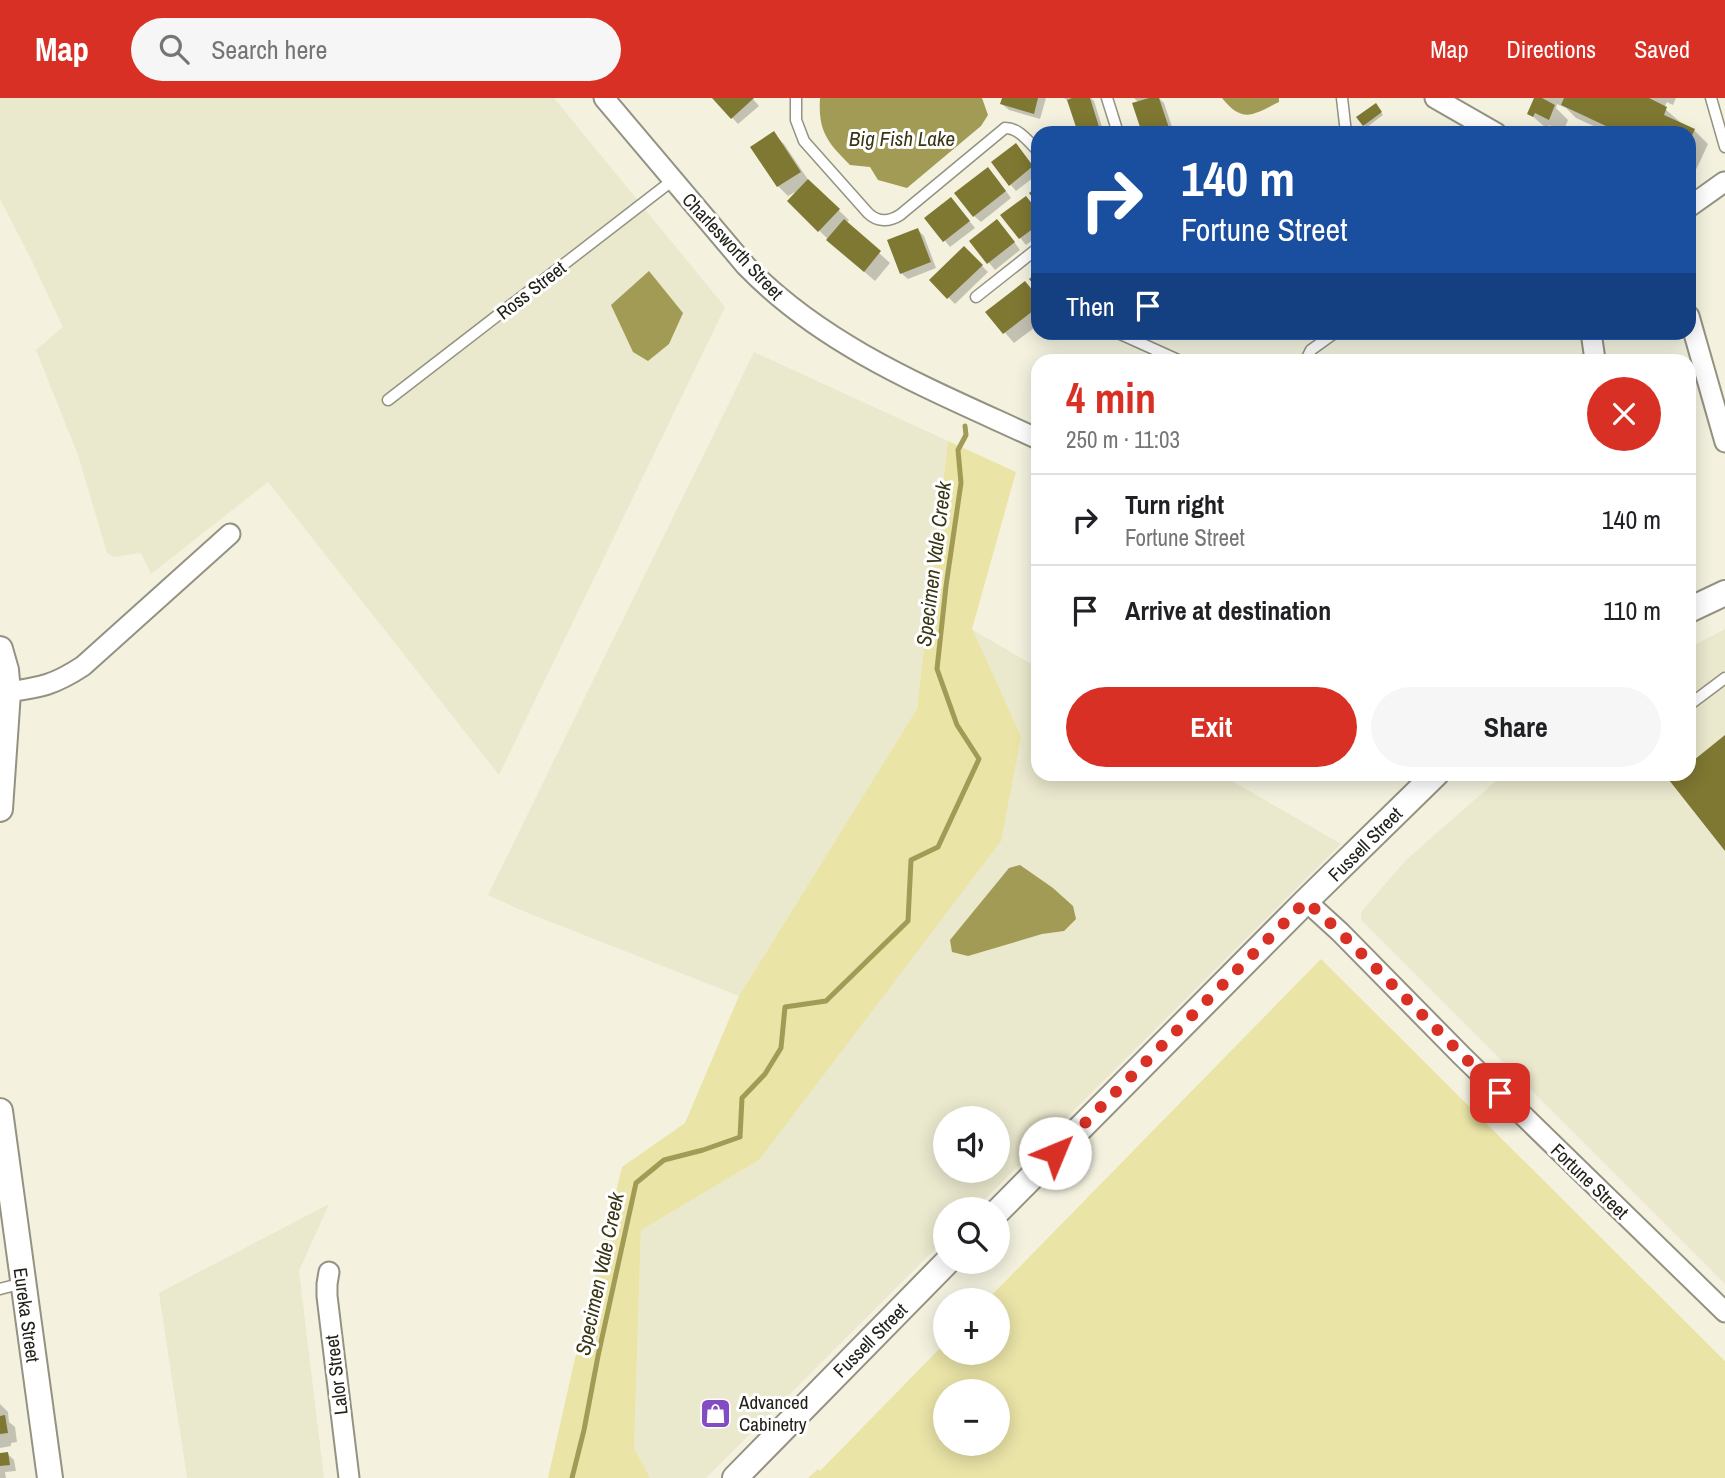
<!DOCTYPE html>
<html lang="en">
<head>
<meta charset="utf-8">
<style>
  :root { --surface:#fff; --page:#f6f6f6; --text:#202124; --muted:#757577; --line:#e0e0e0; --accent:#d93025 }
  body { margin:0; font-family:"Archivo Narrow",sans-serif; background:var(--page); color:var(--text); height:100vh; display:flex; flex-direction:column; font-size:26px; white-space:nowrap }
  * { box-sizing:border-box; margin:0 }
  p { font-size:23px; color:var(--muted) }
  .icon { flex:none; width:38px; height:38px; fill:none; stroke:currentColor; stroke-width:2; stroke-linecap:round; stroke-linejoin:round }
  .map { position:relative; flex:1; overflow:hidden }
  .side { position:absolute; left:1031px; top:256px; width:665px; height:427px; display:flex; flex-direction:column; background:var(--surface); border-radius:21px; box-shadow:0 4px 18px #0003 }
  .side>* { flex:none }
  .hud { position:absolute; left:1031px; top:28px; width:665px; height:214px; border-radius:21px; box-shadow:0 4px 18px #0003; background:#1a4fa0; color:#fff; overflow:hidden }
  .tools { position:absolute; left:933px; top:1008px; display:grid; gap:14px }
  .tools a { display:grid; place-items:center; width:77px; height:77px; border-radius:50%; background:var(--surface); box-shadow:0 4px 18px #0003; font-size:35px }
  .pin { position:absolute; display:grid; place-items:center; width:60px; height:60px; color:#fff; margin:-30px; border-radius:14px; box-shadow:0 4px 10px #0006 }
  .me { position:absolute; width:77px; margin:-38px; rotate:45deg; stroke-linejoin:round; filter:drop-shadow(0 0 5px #0008) }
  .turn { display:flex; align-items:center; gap:24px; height:147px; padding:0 35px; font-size:32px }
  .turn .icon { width:91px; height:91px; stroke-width:2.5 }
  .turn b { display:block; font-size:49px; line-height:60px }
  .then { display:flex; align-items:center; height:66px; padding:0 35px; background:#0003; gap:14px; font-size:26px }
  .round { display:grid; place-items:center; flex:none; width:74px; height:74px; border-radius:37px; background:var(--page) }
  .headline { display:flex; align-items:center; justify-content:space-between; height:119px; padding:0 35px }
  h1 { font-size:42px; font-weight:800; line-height:52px; color:var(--accent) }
  .cta { display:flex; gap:14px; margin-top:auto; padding:14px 35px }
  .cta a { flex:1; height:80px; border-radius:42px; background:var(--accent); color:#fff; font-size:28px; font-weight:800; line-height:80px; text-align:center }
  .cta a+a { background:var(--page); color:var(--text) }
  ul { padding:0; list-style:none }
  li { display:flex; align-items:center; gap:21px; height:91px; padding:0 35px; border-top:2px solid var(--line) }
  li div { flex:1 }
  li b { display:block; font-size:26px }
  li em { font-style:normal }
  header { display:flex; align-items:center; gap:42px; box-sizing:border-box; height:98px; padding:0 35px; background:var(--accent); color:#fff }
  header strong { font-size:33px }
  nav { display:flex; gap:38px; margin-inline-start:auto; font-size:24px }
  .search { width:490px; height:63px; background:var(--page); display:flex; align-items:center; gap:18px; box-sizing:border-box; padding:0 24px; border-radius:38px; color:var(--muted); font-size:26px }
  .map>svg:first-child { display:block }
  .built { fill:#eae8cd; fill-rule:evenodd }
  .green { fill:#eae4a7; fill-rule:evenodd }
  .water { fill:#a29b55 }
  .shadow { fill:#0003 }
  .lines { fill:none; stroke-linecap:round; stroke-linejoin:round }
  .stream { stroke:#a29b55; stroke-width:5 }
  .building { fill:#7f7832 }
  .service-casing { stroke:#949281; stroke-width:13 }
  .minor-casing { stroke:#949281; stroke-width:23 }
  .tertiary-casing { stroke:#949281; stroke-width:28 }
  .service { stroke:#fff; stroke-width:10 }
  .minor { stroke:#fff; stroke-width:19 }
  .tertiary { stroke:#fff; stroke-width:24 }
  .route { stroke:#d93025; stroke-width:12; stroke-dasharray:0 21.6 }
  .labels { text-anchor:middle; stroke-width:6; stroke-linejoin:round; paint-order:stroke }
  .street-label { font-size:19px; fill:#22211a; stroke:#fff }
  .poi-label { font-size:19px; fill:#22211a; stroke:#fff; text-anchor:start }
  .water-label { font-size:21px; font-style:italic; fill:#393616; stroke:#fff }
</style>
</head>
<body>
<header>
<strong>Map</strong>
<div class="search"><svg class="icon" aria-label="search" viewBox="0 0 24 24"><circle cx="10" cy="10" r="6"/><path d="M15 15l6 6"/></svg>Search here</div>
<nav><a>Map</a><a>Directions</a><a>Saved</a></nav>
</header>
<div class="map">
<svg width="1725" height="1380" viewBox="0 0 1725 1380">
  <rect width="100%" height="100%" fill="#f4f2df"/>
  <g class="built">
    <polygon points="0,0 554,0 725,209 499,677 268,384 151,476 141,455 114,459 107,455 78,357 36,252 63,229 28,155 0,101"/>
    <polygon points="754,254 948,343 917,611 739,898 523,813 488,797"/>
    <path d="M971 531 1038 570V676H1220L1341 746 975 1111H945V1141L706 1380H650L634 1350 641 1132 759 1062 1021 638ZM945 1020H998V1073H945Z"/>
    <polygon points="1725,531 1725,1186 1361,822 1361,814 1406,762 1504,676 1689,676 1689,550"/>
    <polygon points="329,1106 299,1173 324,1380 187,1380 159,1195"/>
  </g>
  <g class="green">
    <polygon points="948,343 1016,374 972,531 1021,638 1001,743 759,1062 641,1132 634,1350 650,1380 548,1380 573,1269 622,1069 685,1025 739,898 917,611"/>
    <path d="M1321 861 1725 1263V1380H808L818 1371 820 1373 945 1245V1255H998V1202H987ZM945 1293H998V1346H945Z"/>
  </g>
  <g class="water">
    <path d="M820 0H982L988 17 981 28 907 90 878 82 870 69 850 67C827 44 818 33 820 0Z"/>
    <path d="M1222 0H1279V4C1253 17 1243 26 1222 0Z"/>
    <polygon points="649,173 683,215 669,246 648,263 633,254 611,207"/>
    <polygon points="1020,767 1053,790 1073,808 1076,821 1064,833 1042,836 968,858 952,854 950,842 1009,770"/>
  </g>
  <g class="shadow">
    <polygon points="714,0 752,0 759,8 738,26"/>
    <polygon points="1004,0 1046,0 1040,21 1009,12 1002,6"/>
    <polygon points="1064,0 1091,0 1094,3 1104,35 1080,35 1068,3"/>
    <polygon points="1134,0 1160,0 1159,0 1164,5 1174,35 1144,35 1139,5"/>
    <polygon points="1536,0 1676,0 1673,7 1667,4 1664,10 1680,24 1694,32 1708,46 1694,76 1689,74 1689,35 1609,35 1576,20 1566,10 1557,6 1556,10 1568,22 1563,34 1549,27 1547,31 1529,15"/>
    <polygon points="1378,10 1383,17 1367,29 1364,27"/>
    <polygon points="774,36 784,46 811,86 849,122 846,125 890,165 875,183 838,151 789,103 798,94 797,93 788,98 778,88 753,50"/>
    <polygon points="1022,54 1038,76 1016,93 1010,86"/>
    <polygon points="994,77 1011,100 981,124 974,118"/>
    <polygon points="957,108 975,130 950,149 927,120"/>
    <polygon points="1038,113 1038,138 1026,147 1003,118"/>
    <polygon points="1004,130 1020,152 995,172 971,143"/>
    <polygon points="918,132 924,138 936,170 908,181 901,175"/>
    <polygon points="964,150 988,174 955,206 931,182"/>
    <polygon points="1038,199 1038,227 1014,245 987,214"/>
    <polygon points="0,1306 8,1314 9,1324 15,1329 17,1344 11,1345 11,1348 0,1350"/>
    <polygon points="8,1356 14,1362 16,1373 5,1374 6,1380 0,1380 0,1357"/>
  </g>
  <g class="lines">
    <polyline class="stream" points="572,1380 584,1332 598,1258 636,1085 664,1062 703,1052 740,1039 742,1000 765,976 781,950 785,909 826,903 908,823 911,762 938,749 979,661 957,627 937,571 946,488 961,385 958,352 966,337 965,328"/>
  </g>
  <g class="building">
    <polygon points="712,0 754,0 731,21"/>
    <polygon points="1002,0 1038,0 1034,16 1000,6"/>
    <polygon points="1072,0 1090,0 1100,32 1089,35 1078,35 1067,2"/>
    <polygon points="1149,0 1159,0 1170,33 1164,35 1142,35 1132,5"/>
    <polygon points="1534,0 1542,0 1555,7 1549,22 1535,15 1533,19 1527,16"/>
    <polygon points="1564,0 1649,0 1667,9 1664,17 1695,31 1689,44 1689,35 1614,35 1605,31 1606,28 1561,7"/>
    <polygon points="1376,5 1382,14 1363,28 1356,19"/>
    <polygon points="774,33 801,74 777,89 750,49"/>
    <polygon points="1016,45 1033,68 1009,88 991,64"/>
    <polygon points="988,69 1006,93 973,119 954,95"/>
    <polygon points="808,81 840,111 818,134 787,103"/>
    <polygon points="1038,88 1038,107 1029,95"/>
    <polygon points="1026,98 1038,113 1038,127 1019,141 1000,117"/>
    <polygon points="951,99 970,123 943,144 924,120"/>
    <polygon points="844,121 881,153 864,174 826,142"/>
    <polygon points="997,121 1015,144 987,166 969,143"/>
    <polygon points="918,130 931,164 900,176 887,142"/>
    <polygon points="964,148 983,167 947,201 929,182"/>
    <polygon points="1038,174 1038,192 1029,181"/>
    <polygon points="1025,183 1038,199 1038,209 1003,236 985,214"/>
    <polygon points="1725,637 1725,753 1669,682 1676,676 1689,676 1689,666"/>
    <polygon points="5,1317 8,1335 0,1336 0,1318"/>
    <polygon points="8,1354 10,1367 0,1368 0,1355"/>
  </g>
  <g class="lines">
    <defs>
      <g id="service">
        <path d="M796 0V22L804 43 868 115C877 124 889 124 900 117L1005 30C1019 30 1028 43 1038 53"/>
        <polyline points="1107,0 1118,35"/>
        <polyline points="1342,0 1346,35"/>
        <polyline points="1711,0 1725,49"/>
        <polyline points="976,199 1038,150"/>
        <polyline points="1116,234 1178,262"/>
        <polyline points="1306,262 1311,252 1336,234"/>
        <polyline points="388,302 673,82"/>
        <polyline points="1689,607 1725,580"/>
        <polyline points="0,1191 23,1185"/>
      </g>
      <g id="minor">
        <path d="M604 0 746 168C826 251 935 293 1038 341"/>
        <polyline points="1435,0 1496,35"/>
        <polyline points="1689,109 1724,84"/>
        <polyline points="1689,218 1725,344"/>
        <polyline points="1591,234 1595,262"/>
        <path d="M8 594C42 589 54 587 83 568L230 436"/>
        <polyline points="1306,803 1340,834 1462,958 1725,1214"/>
        <polyline points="329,1174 327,1186 327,1198 349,1380"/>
      </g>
      <g id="tertiary">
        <polyline points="1689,512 1725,495"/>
        <polyline points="0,551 6,572 8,594 0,711"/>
        <polyline points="0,1013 50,1380"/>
        <polyline points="998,1113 1306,803 1436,676"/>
        <polyline points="735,1380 947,1164"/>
      </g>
    </defs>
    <use href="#service" class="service-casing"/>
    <use href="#minor" class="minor-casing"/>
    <use href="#tertiary" class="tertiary-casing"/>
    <use href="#service" class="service"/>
    <use href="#minor" class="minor"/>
    <use href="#tertiary" class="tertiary"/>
  </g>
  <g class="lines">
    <polyline class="route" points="1055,1055 1306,803 1340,834 1500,995"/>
  </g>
  <defs>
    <symbol id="shop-square" viewBox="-11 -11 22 22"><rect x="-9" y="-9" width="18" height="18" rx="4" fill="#834cc3" stroke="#fff"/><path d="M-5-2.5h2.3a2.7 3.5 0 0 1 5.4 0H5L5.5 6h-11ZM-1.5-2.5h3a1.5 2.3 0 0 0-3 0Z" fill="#fff"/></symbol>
  </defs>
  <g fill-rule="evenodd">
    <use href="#shop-square" x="698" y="1298" width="35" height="35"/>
  </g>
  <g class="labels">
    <g class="street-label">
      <text transform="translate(733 148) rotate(47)" y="7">Charlesworth Street</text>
      <text transform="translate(531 192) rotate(-38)" y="7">Ross Street</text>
      <text transform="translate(1365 746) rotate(-45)" y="7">Fussell Street</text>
      <text transform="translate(1590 1083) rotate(44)" y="7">Fortune Street</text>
      <text transform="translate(27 1217) rotate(82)" y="7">Eureka Street</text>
      <text transform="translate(870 1242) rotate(-45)" y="7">Fussell Street</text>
      <text transform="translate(336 1277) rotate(-97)" y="7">Lalor Street</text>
    </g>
    <g class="poi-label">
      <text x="739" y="1311">Advanced<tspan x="739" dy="22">Cabinetry</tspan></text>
    </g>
    <g class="water-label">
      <text x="902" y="48">Big Fish Lake</text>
      <text transform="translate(934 466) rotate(-83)" y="7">Specimen Vale Creek</text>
      <text transform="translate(600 1176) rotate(-78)" y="7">Specimen Vale Creek</text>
    </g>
  </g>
</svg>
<div class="tools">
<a><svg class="icon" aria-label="sound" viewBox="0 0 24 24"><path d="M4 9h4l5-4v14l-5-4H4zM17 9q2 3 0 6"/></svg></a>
<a><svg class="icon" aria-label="search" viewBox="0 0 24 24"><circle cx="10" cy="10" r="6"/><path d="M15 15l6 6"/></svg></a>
<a>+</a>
<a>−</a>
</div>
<div class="pin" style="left:1500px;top:995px;background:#d93025"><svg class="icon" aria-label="arrive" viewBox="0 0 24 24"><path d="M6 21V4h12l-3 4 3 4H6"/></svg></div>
<svg class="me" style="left:1055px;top:1055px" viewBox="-20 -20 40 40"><circle r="19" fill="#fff"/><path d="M0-13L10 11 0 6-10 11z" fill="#d93025"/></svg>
<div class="hud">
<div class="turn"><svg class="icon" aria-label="right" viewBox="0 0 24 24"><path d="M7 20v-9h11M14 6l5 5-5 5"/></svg><div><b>140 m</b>Fortune Street</div></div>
<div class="then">Then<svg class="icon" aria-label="arrive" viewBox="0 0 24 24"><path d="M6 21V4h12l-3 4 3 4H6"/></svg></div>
</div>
<section class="side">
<div class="headline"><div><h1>4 min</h1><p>250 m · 11:03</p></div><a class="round" style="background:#d93025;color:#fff"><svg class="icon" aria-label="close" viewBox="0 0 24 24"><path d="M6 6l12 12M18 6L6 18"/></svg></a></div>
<ul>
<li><svg class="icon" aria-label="right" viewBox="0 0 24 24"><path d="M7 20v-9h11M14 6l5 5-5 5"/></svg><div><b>Turn right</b><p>Fortune Street</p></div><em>140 m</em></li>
<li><svg class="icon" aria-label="arrive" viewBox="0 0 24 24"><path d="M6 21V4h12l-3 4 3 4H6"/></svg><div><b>Arrive at destination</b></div><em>110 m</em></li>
</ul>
<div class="cta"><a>Exit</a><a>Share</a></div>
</section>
</div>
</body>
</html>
